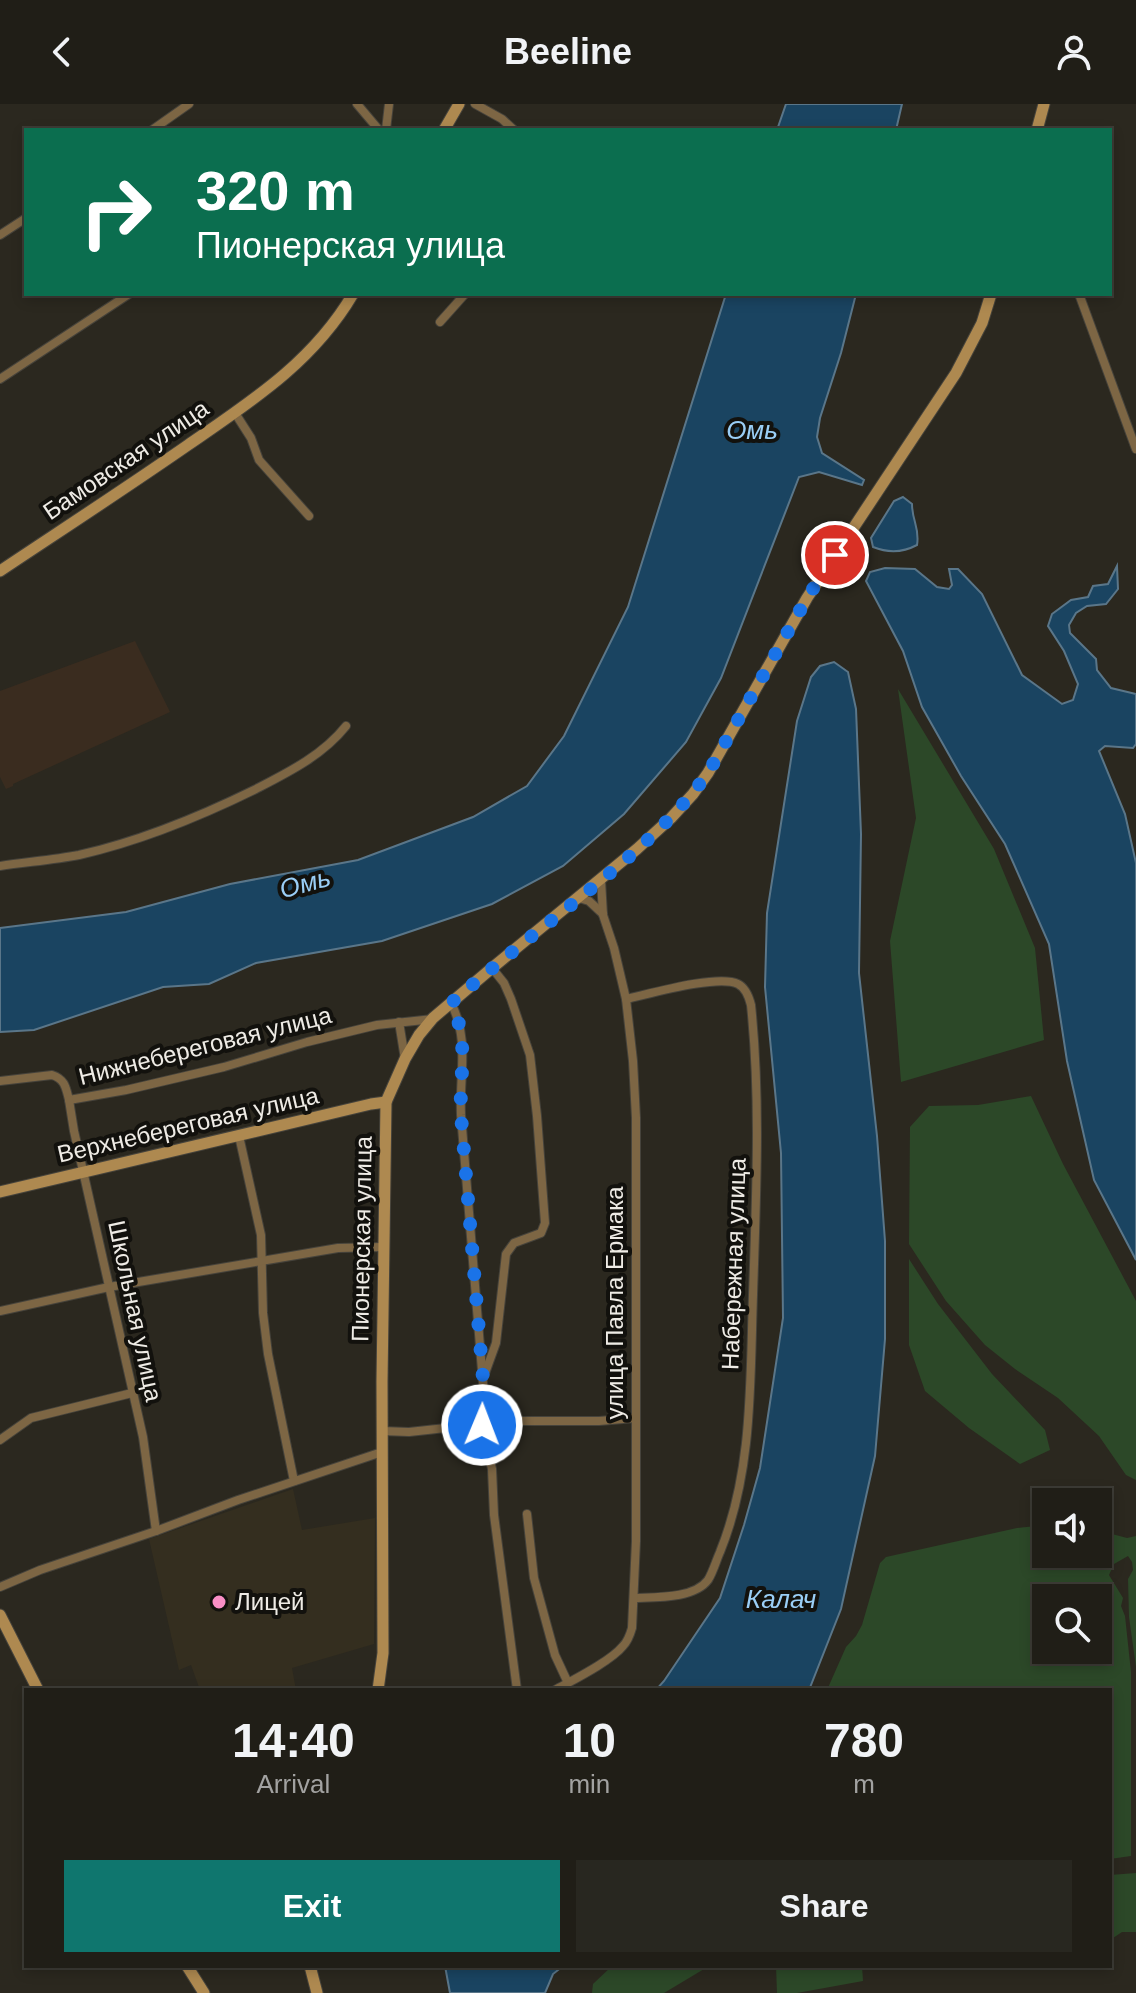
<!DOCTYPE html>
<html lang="en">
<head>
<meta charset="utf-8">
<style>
  :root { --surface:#201e17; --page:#282720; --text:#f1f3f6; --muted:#a2a2a1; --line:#3d3c36; --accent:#0f766e }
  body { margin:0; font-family:Arial,sans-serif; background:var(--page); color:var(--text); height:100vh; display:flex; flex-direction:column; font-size:30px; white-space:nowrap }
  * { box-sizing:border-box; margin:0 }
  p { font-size:26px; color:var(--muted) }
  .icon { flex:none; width:44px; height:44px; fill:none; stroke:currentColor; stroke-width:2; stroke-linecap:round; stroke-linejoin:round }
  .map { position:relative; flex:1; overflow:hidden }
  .drawer { position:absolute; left:24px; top:1584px; width:1088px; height:280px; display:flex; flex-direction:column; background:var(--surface); border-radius:0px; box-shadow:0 4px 12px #0003,0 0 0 2px var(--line) }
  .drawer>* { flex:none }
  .guide { position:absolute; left:24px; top:24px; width:1088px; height:168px; border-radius:0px; box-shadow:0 4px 12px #0003,0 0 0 2px var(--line); background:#0b6e4f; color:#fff; overflow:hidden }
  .buttons { position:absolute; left:1032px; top:1384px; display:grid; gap:16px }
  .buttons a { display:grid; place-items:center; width:80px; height:80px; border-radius:0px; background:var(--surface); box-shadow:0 4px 12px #0003,0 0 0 2px var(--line); font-size:40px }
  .pin { position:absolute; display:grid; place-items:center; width:68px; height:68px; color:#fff; margin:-34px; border:4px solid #fff; border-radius:50%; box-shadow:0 2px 8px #0007 }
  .me { position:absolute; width:88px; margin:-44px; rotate:1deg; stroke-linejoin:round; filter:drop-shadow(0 0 6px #0008) }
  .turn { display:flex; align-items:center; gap:28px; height:168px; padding:0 40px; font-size:36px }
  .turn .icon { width:104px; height:104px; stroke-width:2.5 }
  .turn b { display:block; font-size:56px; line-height:68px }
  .eta { display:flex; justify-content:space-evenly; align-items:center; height:136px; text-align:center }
  .eta b { font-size:48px; font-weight:600; line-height:56px }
  .button { display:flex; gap:16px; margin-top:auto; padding:16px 40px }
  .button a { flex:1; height:92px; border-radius:0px; background:var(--accent); color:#fff; font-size:32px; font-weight:600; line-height:92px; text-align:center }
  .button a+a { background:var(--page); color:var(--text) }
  header { display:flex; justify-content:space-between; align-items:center; height:104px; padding:0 40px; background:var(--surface); font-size:36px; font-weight:600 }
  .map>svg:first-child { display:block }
  .built { fill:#342e1f }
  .industrial { fill:#3a2c1f }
  .green { fill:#2c4828; fill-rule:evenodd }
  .water { fill:#1a4461; stroke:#5a7689; stroke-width:2 }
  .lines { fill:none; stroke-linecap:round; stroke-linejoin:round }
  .street-casing { stroke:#46433b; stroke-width:10 }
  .secondary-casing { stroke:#46433b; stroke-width:13 }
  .street { stroke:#7d6644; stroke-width:8 }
  .secondary { stroke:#ae8950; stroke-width:11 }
  .route { stroke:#1a73e8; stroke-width:14; stroke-dasharray:0 25.2 }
  .poi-dot { fill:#fa8fc6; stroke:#12110d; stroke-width:3 }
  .labels { text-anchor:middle; stroke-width:8; stroke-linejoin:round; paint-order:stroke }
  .street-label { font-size:24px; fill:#eeebe5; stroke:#12110d }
  .poi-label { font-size:24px; fill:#eeebe5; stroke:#12110d; text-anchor:start }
  .water-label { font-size:26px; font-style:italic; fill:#9acef6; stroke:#12110d }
</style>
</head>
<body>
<header><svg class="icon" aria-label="back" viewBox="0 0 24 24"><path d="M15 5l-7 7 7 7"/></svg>Beeline<svg class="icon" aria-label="person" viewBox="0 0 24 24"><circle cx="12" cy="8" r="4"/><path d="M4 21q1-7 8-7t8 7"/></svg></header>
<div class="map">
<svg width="1136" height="1889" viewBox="0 0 1136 1889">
  <rect width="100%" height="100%" fill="#2b281f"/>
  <polygon class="built" points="293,1385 302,1426 375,1414 374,1540 292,1564 296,1586 200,1586 191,1561 179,1566 149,1435"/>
  <polygon class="industrial" points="135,537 170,608 13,680 13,682 6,685 0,673 0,587"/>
  <g class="green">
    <polygon points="898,585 994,745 1035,844 1044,936 901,978 890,837 916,714"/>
    <polygon points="1031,992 1063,1060 1136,1197 1136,1376 1126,1371 1099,1332 1058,1294 1015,1265 985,1241 946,1197 909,1140 910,1023 929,1002 978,1001"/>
    <polygon points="909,1155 938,1200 992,1270 1045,1326 1050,1346 1020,1360 969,1324 925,1287 909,1241"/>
    <path d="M1098 1416 1109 1421 1112 1430 1127 1434 1136 1432V1563L1129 1513 1128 1475 1133 1466 1132 1458 1128 1452 1114 1460 1109 1471 1123 1494 1121 1502 1125 1512 1131 1568V1752L1110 1755V1586H827L846 1543 856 1532 862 1521 880 1459 886 1453 1017 1424 1046 1421V1450H1098ZM1046 1494H1098V1546H1046Z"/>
    <polygon points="1136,1769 1136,1828 1122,1828 1110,1836 1110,1771"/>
    <polygon points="612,1862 709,1862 664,1889 592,1889 593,1880"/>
    <polygon points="776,1862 862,1862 863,1877 797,1889 777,1889"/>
  </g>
  <g class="water">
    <polygon points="786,0 902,0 896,26 777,26"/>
    <polygon points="726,190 856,190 841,249 820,314 817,333 822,349 864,376 862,381 819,368 799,373 721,574 686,638 624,710 563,762 492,800 382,837 256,859 209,880 163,883 34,926 0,928 0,824 126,808 230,780 358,756 473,713 527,682 564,632 628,503"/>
    <path d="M903 393 912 400C912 417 920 424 917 441 902 449 888 449 873 443L871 434 894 397Z"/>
    <polygon points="1117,462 1118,485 1106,500 1087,502 1076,509 1069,521 1070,529 1096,555 1097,566 1111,584 1136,590 1136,640 1133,644 1105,642 1099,647 1125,710 1136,759 1136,1156 1094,1076 1067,957 1049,840 1005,740 961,672 922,603 903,547 866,477 870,468 885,464 915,465 937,483 949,485 952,481 949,465 958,465 982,490 1022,571 1062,600 1073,596 1078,580 1064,547 1048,522 1052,510 1071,496 1088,493 1093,482 1108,480"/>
    <polygon points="834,558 848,568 856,605 861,730 859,869 877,1032 885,1137 885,1235 875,1352 841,1505 809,1586 656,1586 664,1577 720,1494 744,1421 760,1364 783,1214 781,1049 765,883 767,809 797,617 811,573 820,562"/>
    <polygon points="445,1862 563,1862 553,1870 545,1889 450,1889"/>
  </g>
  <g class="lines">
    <defs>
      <g id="street">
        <polyline points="357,0 379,26"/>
        <polyline points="475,0 502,15 514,26"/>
        <polyline points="152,26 189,0"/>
        <polyline points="386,26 389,0"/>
        <polyline points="0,131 26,114"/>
        <polyline points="1079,190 1136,345"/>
        <polyline points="440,218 465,190"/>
        <polyline points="0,275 129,190"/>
        <polyline points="235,309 251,334 259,356 309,412"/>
        <path d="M0 762C26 758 53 756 79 751 141 737 199 713 256 685 289 668 323 651 346 622"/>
        <polyline points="579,794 589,797 603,810"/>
        <path d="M626 895C649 890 718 870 738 880 746 884 749 893 751 901 761 998 756 1094 753 1191 750 1277 753 1367 720 1448 716 1457 713 1468 708 1476 694 1495 655 1493 634 1494"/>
        <path d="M451 899C470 935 459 972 461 1011L484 1291 480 1312 492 1365 494 1411 517 1586"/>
        <polyline points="399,918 405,955"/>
        <path d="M0 977 52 971C65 975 66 984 69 996L126 986 224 963 307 938 377 921 433 915"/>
        <polyline points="69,996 74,1027 143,1333 156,1427"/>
        <polyline points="239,1032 261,1131 263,1209 268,1250 294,1377"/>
        <polyline points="0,1207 109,1183 338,1144 383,1143"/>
        <polyline points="484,1272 496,1239 506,1150 514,1139 541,1129 545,1119 537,1012 530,951 511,895 504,879 492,864"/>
        <polyline points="382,1327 409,1328 510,1317 599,1317 635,1314"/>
        <polyline points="0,1336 31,1314 132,1289"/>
        <polyline points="527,1410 534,1474 555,1551 568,1579"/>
        <polyline points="0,1483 40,1466 156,1427 238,1396 382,1348"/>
        <path d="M555 1586C573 1576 611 1557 623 1542 628 1537 630 1531 632 1524L636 1437V1014L633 957 626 895 614 844 603 811 601 776"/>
      </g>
      <g id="secondary">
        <polyline points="444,26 459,0"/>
        <polyline points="1037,26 1044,0"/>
        <path d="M0 467C63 425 126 384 188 341 252 297 313 258 353 190"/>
        <polyline points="0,1088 371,1000 386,998"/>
        <polyline points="0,1511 38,1586"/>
        <polyline points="378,1586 383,1549 382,1278 386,998 405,955 419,931 433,914 492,864 637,745 671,714 693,690 708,669 807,494 956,269 982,219 991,190"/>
        <polyline points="187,1862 204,1889"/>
        <polyline points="310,1862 317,1889"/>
      </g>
    </defs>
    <use href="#street" class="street-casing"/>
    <use href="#secondary" class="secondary-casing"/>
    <use href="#street" class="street"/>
    <use href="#secondary" class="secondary"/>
  </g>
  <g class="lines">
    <path class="route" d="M482 1321C479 1306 484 1290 483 1275L461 1011C459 971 470 936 451 899 487 868 524 838 561 809 614 766 668 724 708 669L807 494 835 451"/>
  </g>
  <circle class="poi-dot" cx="219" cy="1498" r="8"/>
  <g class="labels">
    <g class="street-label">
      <text transform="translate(126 356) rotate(-34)" y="8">Бамовская улица</text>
      <text transform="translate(205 942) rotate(-14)" y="8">Нижнебереговая улица</text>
      <text transform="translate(188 1021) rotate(-13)" y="8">Верхнебереговая улица</text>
      <text transform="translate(362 1135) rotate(-89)" y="8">Пионерская улица</text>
      <text transform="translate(734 1160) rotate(-88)" y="8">Набережная улица</text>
      <text transform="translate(615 1199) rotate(-90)" y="8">улица Павла Ермака</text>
      <text transform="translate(135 1207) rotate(78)" y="8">Школьная улица</text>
    </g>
    <g class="poi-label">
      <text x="235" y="1506">Лицей</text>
    </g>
    <g class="water-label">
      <text x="752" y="335">Омь</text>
      <text transform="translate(305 779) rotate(-15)" y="9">Омь</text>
      <text x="781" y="1504">Калач</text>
    </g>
  </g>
</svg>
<div class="buttons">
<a><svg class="icon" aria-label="sound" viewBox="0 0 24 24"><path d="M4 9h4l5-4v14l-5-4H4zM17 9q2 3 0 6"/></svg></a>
<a><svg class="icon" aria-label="search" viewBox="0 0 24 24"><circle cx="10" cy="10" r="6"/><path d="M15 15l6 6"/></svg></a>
</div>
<div class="pin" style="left:835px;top:451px;background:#d93025"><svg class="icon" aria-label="arrive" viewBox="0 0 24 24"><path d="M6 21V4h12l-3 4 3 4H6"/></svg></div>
<svg class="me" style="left:482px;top:1321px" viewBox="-20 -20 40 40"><circle r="17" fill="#1a73e8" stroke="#fff" stroke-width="3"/><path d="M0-11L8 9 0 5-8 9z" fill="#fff"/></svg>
<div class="guide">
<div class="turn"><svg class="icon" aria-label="right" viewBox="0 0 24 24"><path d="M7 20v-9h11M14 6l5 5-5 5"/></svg><div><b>320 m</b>Пионерская улица</div></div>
</div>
<section class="drawer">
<div class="eta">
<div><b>14:40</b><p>Arrival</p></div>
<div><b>10</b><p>min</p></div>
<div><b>780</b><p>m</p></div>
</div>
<div class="button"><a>Exit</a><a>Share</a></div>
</section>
</div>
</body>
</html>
